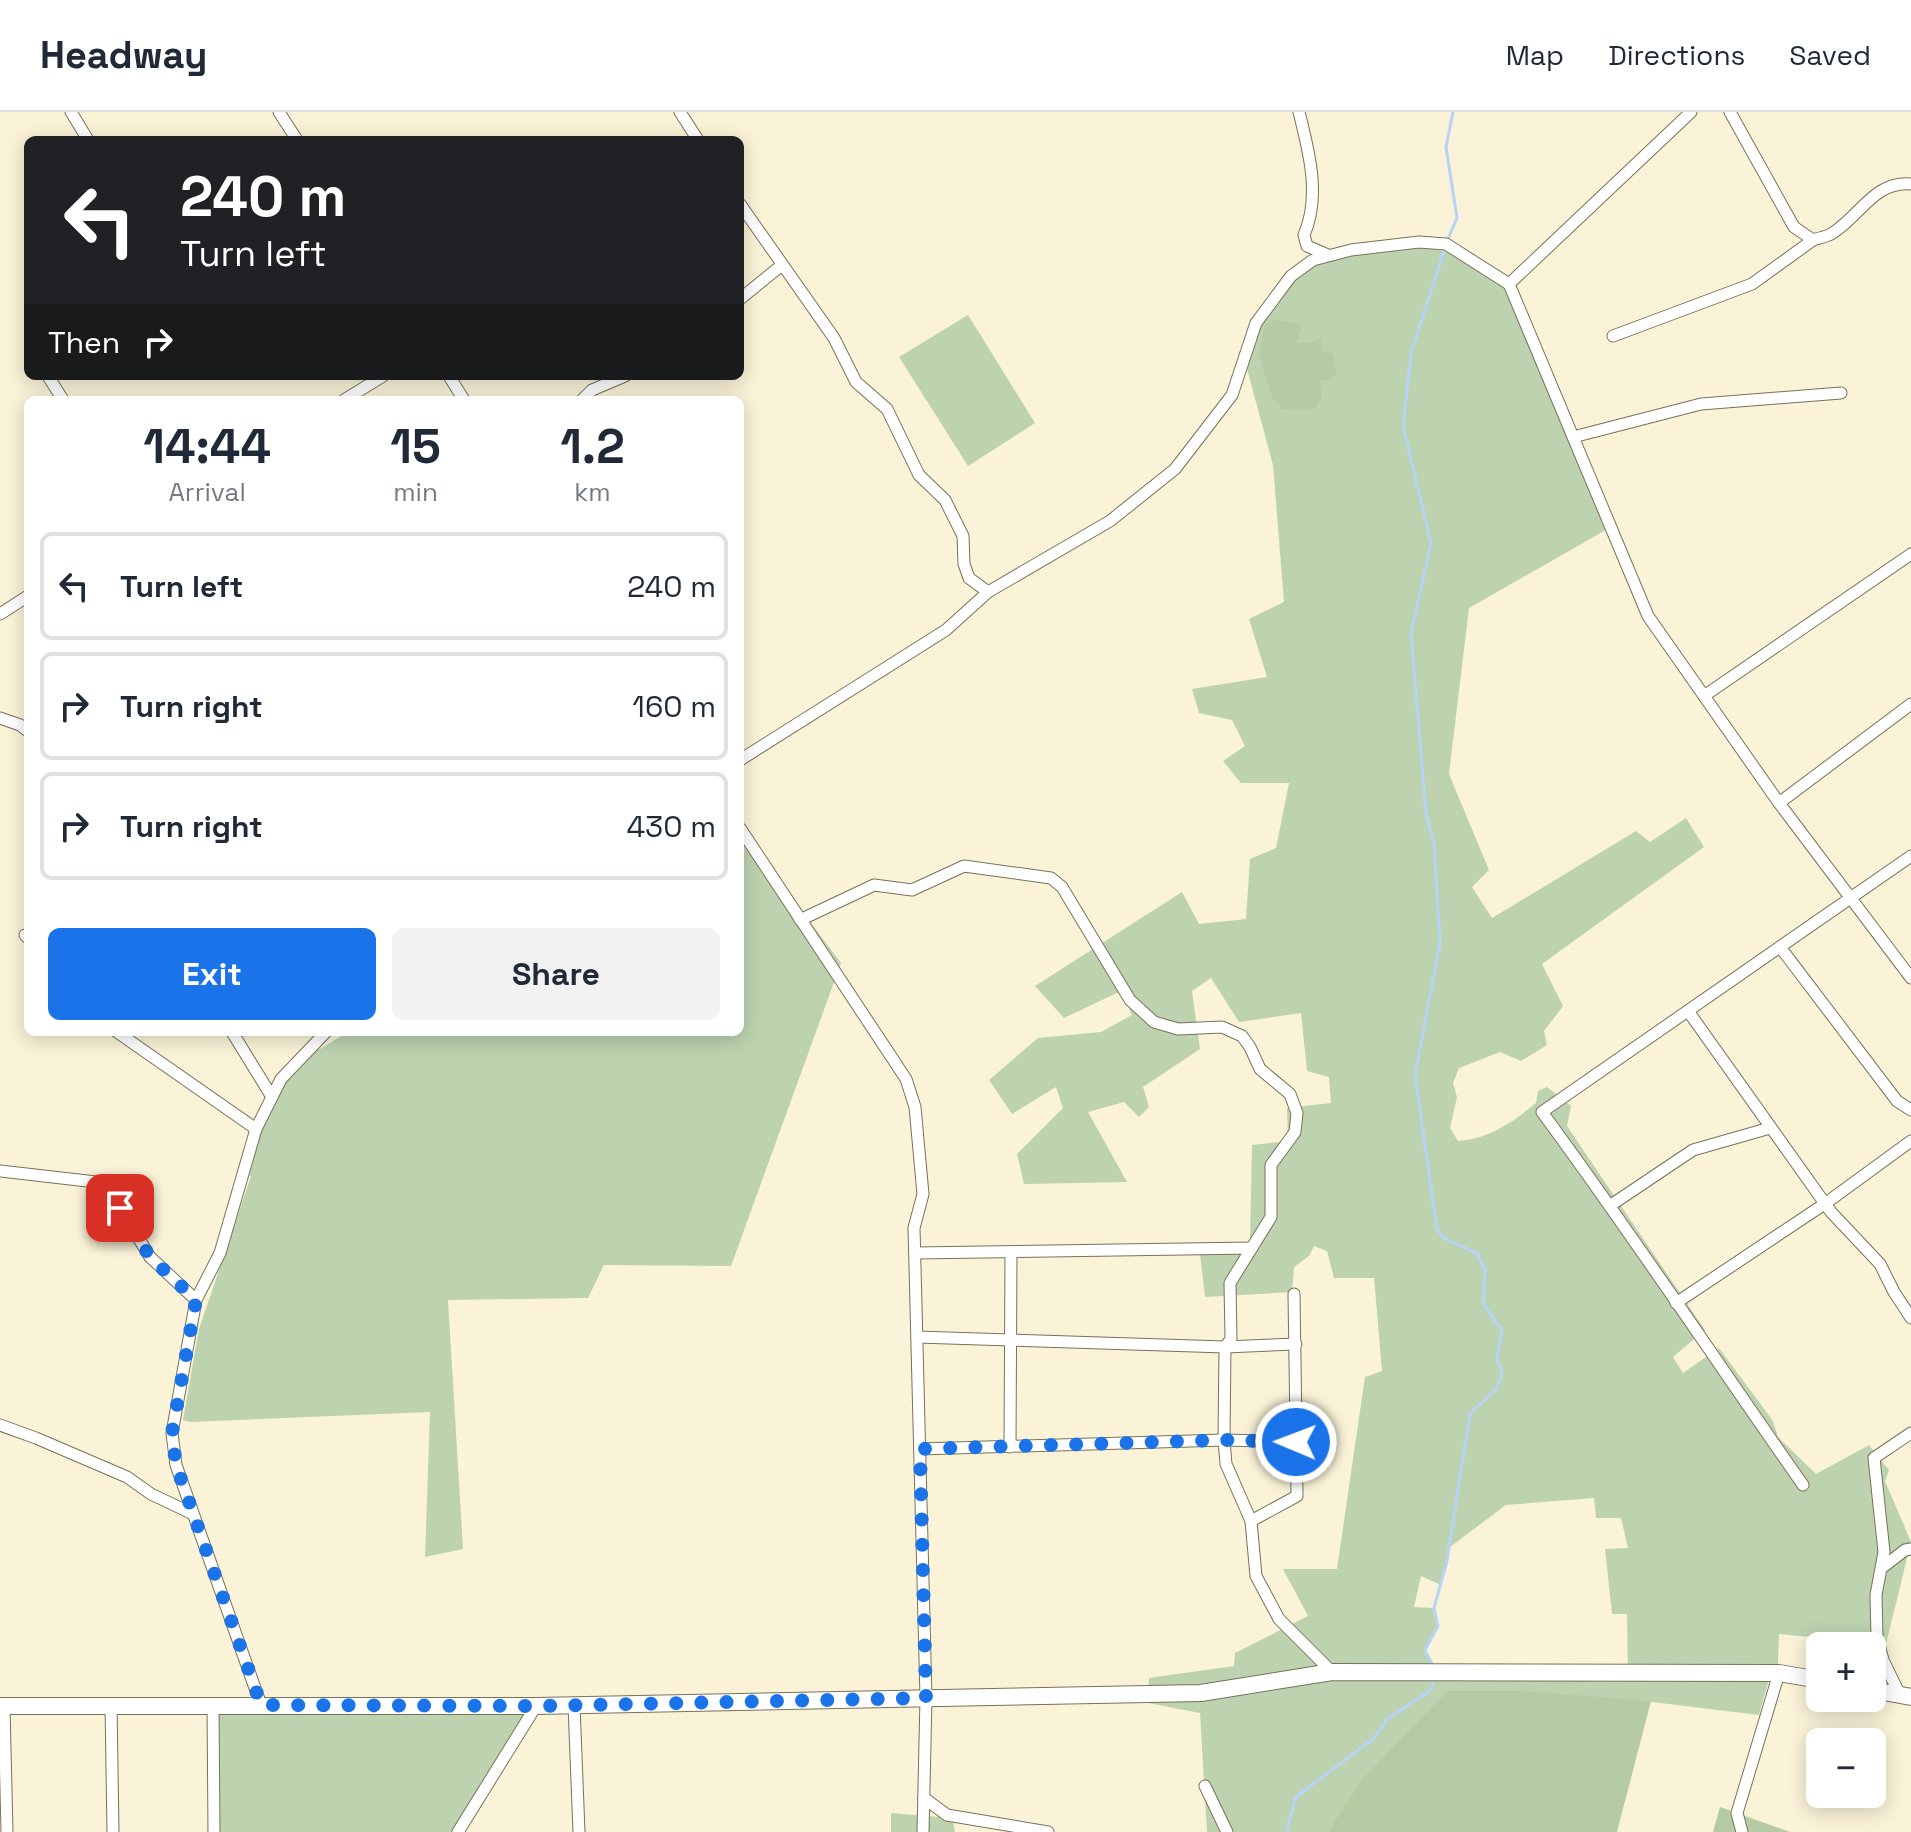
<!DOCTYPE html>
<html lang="en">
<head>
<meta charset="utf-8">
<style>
  :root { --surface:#fff; --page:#f2f2f3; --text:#1f2937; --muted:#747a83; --line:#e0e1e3; --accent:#1a73e8 }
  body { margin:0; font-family:"Space Grotesk",sans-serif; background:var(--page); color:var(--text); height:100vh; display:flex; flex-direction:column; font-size:30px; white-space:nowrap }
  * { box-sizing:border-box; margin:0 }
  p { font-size:26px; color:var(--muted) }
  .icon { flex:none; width:44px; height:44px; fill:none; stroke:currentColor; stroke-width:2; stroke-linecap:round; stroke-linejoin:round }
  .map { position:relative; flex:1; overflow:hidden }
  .drawer { position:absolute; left:24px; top:284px; width:720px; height:640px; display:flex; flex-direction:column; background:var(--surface); border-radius:12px; box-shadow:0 4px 20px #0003 }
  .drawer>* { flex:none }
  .banner { position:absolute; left:24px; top:24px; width:720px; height:244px; border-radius:12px; box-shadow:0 4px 20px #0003; background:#202124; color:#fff; overflow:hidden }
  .controls { position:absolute; left:1806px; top:1520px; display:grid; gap:16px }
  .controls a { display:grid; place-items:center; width:80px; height:80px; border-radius:12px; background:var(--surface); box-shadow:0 4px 20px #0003; font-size:40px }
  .pin { position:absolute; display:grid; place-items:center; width:68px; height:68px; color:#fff; margin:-34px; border-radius:16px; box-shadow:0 4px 12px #0006 }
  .me { position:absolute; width:88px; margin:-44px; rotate:271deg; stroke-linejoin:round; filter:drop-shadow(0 0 6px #0008) }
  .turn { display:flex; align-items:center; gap:28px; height:168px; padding:0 24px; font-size:36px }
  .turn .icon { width:104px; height:104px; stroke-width:2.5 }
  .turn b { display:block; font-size:56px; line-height:68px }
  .then { display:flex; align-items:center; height:76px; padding:0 24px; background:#0003; gap:16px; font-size:30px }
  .eta { display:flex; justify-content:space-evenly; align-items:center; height:136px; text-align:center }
  .eta b { font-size:48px; font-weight:600; line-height:56px }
  .primary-button { display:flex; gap:16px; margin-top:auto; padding:16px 24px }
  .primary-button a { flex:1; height:92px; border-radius:12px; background:var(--accent); color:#fff; font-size:32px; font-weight:600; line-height:92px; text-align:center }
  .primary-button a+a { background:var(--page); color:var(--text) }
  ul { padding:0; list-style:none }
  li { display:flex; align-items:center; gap:24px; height:108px; margin:0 16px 12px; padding:0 8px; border:4px solid var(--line); border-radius:12px }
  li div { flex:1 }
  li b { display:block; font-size:30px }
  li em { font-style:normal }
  header { display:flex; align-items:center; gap:48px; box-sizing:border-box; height:112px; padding:0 40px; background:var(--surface); border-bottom:2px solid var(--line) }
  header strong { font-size:38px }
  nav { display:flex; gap:44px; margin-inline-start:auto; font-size:28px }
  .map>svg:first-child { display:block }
  .green { fill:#bdd3af; fill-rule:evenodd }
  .forest { fill:#b4cba4 }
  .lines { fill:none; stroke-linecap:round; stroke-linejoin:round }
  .stream { stroke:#b6d4f7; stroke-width:3 }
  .minor-casing { stroke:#78715a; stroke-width:13 }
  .secondary-casing { stroke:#78715a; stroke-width:18 }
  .minor { stroke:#fff; stroke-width:11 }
  .secondary { stroke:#fff; stroke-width:16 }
  .route { stroke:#1a73e8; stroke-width:14; stroke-dasharray:0 25.2 }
</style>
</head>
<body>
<header>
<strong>Headway</strong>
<nav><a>Map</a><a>Directions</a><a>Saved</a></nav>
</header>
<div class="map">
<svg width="1911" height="1720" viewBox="0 0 1911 1720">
  <rect width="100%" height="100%" fill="#faf3d8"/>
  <g class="green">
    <path d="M1446 132 1509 172 1611 415 1469 496 1449 662 1489 758 1472 775 1492 806 1636 719 1650 730 1686 706 1704 735 1542 852 1563 894 1544 919 1547 933 1521 949 1500 940 1459 956 1453 971 1457 985 1450 1016 1458 1029C1489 1027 1513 1010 1536 991L1538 979 1547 975 1571 994 1567 1014 1705 1218 1673 1245 1683 1261 1719 1236 1773 1309 1778 1325 1816 1362 1869 1333 1889 1358 1885 1369 1911 1430 1886 1532 1779 1522 1778 1553 1769 1567 1759 1603 1636 1588 1334 1712 1328 1720H1207L1200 1601 1148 1591 1149 1566 1234 1554 1235 1541 1308 1504 1283 1457H1337L1365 1265 1382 1259 1374 1166H1334L1327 1139 1314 1134 1309 1144 1294 1155 1292 1180 1205 1185 1199 1133 1250 1130 1252 1033 1288 1029 1287 996 1331 991 1329 965 1307 959 1301 901 1239 910 1211 866 1192 879 1200 937 1143 975 1149 995 1139 1005 1124 990 1088 1000 1127 1070 1024 1072 1017 1042 1063 996 1056 975 1012 1002 989 968 1038 926 1101 920 1132 903 1121 879 1064 906 1035 874 1182 780 1199 812 1246 807 1250 747 1276 736 1289 671H1241L1223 649 1245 634 1232 608 1199 601 1192 577 1267 565 1249 507 1284 490 1273 353 1244 246 1256 211 1291 164 1328 143ZM1594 1386 1596 1406H1621L1628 1436 1605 1437 1612 1502H1627L1628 1568 1433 1554 1425 1538 1438 1514 1434 1496 1414 1495 1421 1464 1441 1473 1450 1435 1506 1393Z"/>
    <polygon points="968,203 1035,311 968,354 899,245"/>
    <polygon points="740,716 841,851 731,1154 604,1153 588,1186 448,1188 463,1437 425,1445 430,1300 190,1310 183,1308 199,1217 251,1064 243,1062 281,967 311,936 320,937 348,920 740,920"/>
    <polygon points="213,1594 536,1594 457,1720 214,1720"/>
    <polygon points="891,1701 952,1706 955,1720 891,1720"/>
  </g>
  <g class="forest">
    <polygon points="1274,207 1302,213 1297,231 1308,231 1321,227 1322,239 1332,241 1336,262 1332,267 1321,268 1321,286 1314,297 1283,297 1273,287 1259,243 1265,212"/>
    <polygon points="1448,1579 1523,1579 1651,1589 1617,1720 1328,1720 1364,1665"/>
    <polygon points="1720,1695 1790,1720 1713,1720"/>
  </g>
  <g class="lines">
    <g class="stream">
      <polyline points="1447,129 1457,106 1446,35 1453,0"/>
      <polyline points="1433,1554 1425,1538 1438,1514 1434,1496 1447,1449 1470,1301 1497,1277 1502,1260 1497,1245 1502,1219 1483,1191 1485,1158 1477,1141 1445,1127 1437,1118 1415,963 1440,831 1434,732 1426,702 1411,522 1431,431 1403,314 1411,241 1445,136"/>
      <polyline points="1286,1720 1296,1685 1374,1626 1387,1607 1431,1578 1435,1566"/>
    </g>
    <defs>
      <g id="minor">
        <polyline points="71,0 88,28"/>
        <polyline points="279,0 297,28"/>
        <polyline points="680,0 698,28"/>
        <path d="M1299 0C1309 40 1321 84 1304 123L1307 134 1328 143"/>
        <polyline points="1691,0 1509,172 1648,504 1779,691 1911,866"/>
        <path d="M1730 0 1794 115 1813 128C1818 126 1826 125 1831 122 1860 105 1873 69 1911 72"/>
        <polyline points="740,92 834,226 856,270 887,297 919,363 945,388 963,424 964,452 969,466 988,480"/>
        <polyline points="740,187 782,153"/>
        <polyline points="1613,224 1752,172 1813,128"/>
        <polyline points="48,264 63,288"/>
        <polyline points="449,264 464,288"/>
        <polyline points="344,288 383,264"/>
        <polyline points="582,288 592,278 625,264"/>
        <polyline points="1573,325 1701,292 1841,281"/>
        <polyline points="0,502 28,484"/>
        <polyline points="1704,584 1911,442"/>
        <polyline points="0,606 20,613 28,619"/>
        <polyline points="740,648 946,518 988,480 1110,409 1175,357 1232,283 1256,211 1291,164 1313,148 1351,138 1419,130 1446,132 1509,172"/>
        <polyline points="1779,691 1911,592"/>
        <polyline points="740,716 906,967 915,995 923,1082 914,1116 926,1586 923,1720"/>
        <polyline points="800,808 874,773 912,778 964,754 1051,766 1062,775 1130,888 1154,910 1178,917 1222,915 1242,924 1250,935 1260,957 1290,982 1297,1001 1295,1020 1271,1053 1271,1105 1230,1171 1231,1227 1225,1235 1224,1328 1226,1352 1251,1409 1256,1464 1279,1507 1332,1560"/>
        <polyline points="25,823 28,826"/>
        <polyline points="1780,835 1897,989 1911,998"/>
        <polyline points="1688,899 1831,1100 1880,1152 1894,1180 1911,1206"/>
        <polyline points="117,920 256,1017"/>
        <polyline points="232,920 272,985"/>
        <polyline points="0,1059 105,1071 150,1145 196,1188"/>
        <polyline points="1611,1093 1693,1038 1770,1016"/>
        <polyline points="915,1141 1252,1136"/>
        <polyline points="1676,1191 1826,1091 1911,1029"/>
        <polyline points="917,1225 1225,1235 1296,1232"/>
        <polyline points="0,1313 36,1326 127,1365 151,1382 193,1402"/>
        <polyline points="1010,1335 1011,1140"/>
        <polyline points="920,1337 1224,1328 1296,1330"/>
        <path d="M1803 1373C1716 1249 1632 1122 1542 1000L1911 744"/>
        <polyline points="1251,1409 1297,1384 1294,1182"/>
        <polyline points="1883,1455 1905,1438 1911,1437"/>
        <polyline points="1900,1583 1883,1548 1877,1525 1876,1483 1884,1440 1874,1346 1911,1321"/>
        <polyline points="111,1592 113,1720"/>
        <polyline points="261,1593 176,1353 172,1321 196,1188 220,1141 256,1017 281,967 326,920"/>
        <polyline points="574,1593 579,1720"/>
        <polyline points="4,1594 7,1720"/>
        <polyline points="213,1594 214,1720"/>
        <polyline points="1205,1674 1227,1720"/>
        <polyline points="924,1686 947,1703 1048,1720"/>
        <polyline points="458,1720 536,1594"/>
        <polyline points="1742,1720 1737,1701 1779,1561"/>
      </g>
      <g id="secondary">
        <polyline points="1872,1578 1911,1585"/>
        <polyline points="0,1594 536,1594 1201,1581 1332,1560 1779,1561 1820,1568"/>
      </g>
    </defs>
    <use href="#minor" class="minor-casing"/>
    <use href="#secondary" class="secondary-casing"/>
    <use href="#minor" class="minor"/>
    <use href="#secondary" class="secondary"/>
  </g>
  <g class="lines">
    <polyline class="route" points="120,1096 150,1145 196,1188 172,1321 176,1353 261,1593 536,1594 926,1586 920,1337 1224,1328 1296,1330"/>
  </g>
</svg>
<div class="controls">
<a>+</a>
<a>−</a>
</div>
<div class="pin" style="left:120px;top:1096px;background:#d93025"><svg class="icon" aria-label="arrive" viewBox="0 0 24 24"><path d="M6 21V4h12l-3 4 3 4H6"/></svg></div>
<svg class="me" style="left:1296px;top:1330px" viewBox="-20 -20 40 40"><circle r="17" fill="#1a73e8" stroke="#fff" stroke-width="3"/><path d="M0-11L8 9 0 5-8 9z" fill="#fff"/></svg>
<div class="banner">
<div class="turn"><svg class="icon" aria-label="left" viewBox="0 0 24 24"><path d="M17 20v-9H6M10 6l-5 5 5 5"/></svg><div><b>240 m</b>Turn left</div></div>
<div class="then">Then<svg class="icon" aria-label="right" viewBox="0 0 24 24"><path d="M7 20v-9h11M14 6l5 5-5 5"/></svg></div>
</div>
<section class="drawer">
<div class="eta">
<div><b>14:44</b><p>Arrival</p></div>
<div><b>15</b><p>min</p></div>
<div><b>1.2</b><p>km</p></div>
</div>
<ul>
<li><svg class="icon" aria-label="left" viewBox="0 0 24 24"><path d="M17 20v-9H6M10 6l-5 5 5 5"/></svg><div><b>Turn left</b></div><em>240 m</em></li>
<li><svg class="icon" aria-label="right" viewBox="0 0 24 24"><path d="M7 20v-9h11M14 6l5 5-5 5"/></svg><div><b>Turn right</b></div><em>160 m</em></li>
<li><svg class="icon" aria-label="right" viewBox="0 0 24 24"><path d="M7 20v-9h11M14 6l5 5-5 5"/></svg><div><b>Turn right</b></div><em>430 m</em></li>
</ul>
<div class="primary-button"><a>Exit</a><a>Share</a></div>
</section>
</div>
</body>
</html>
